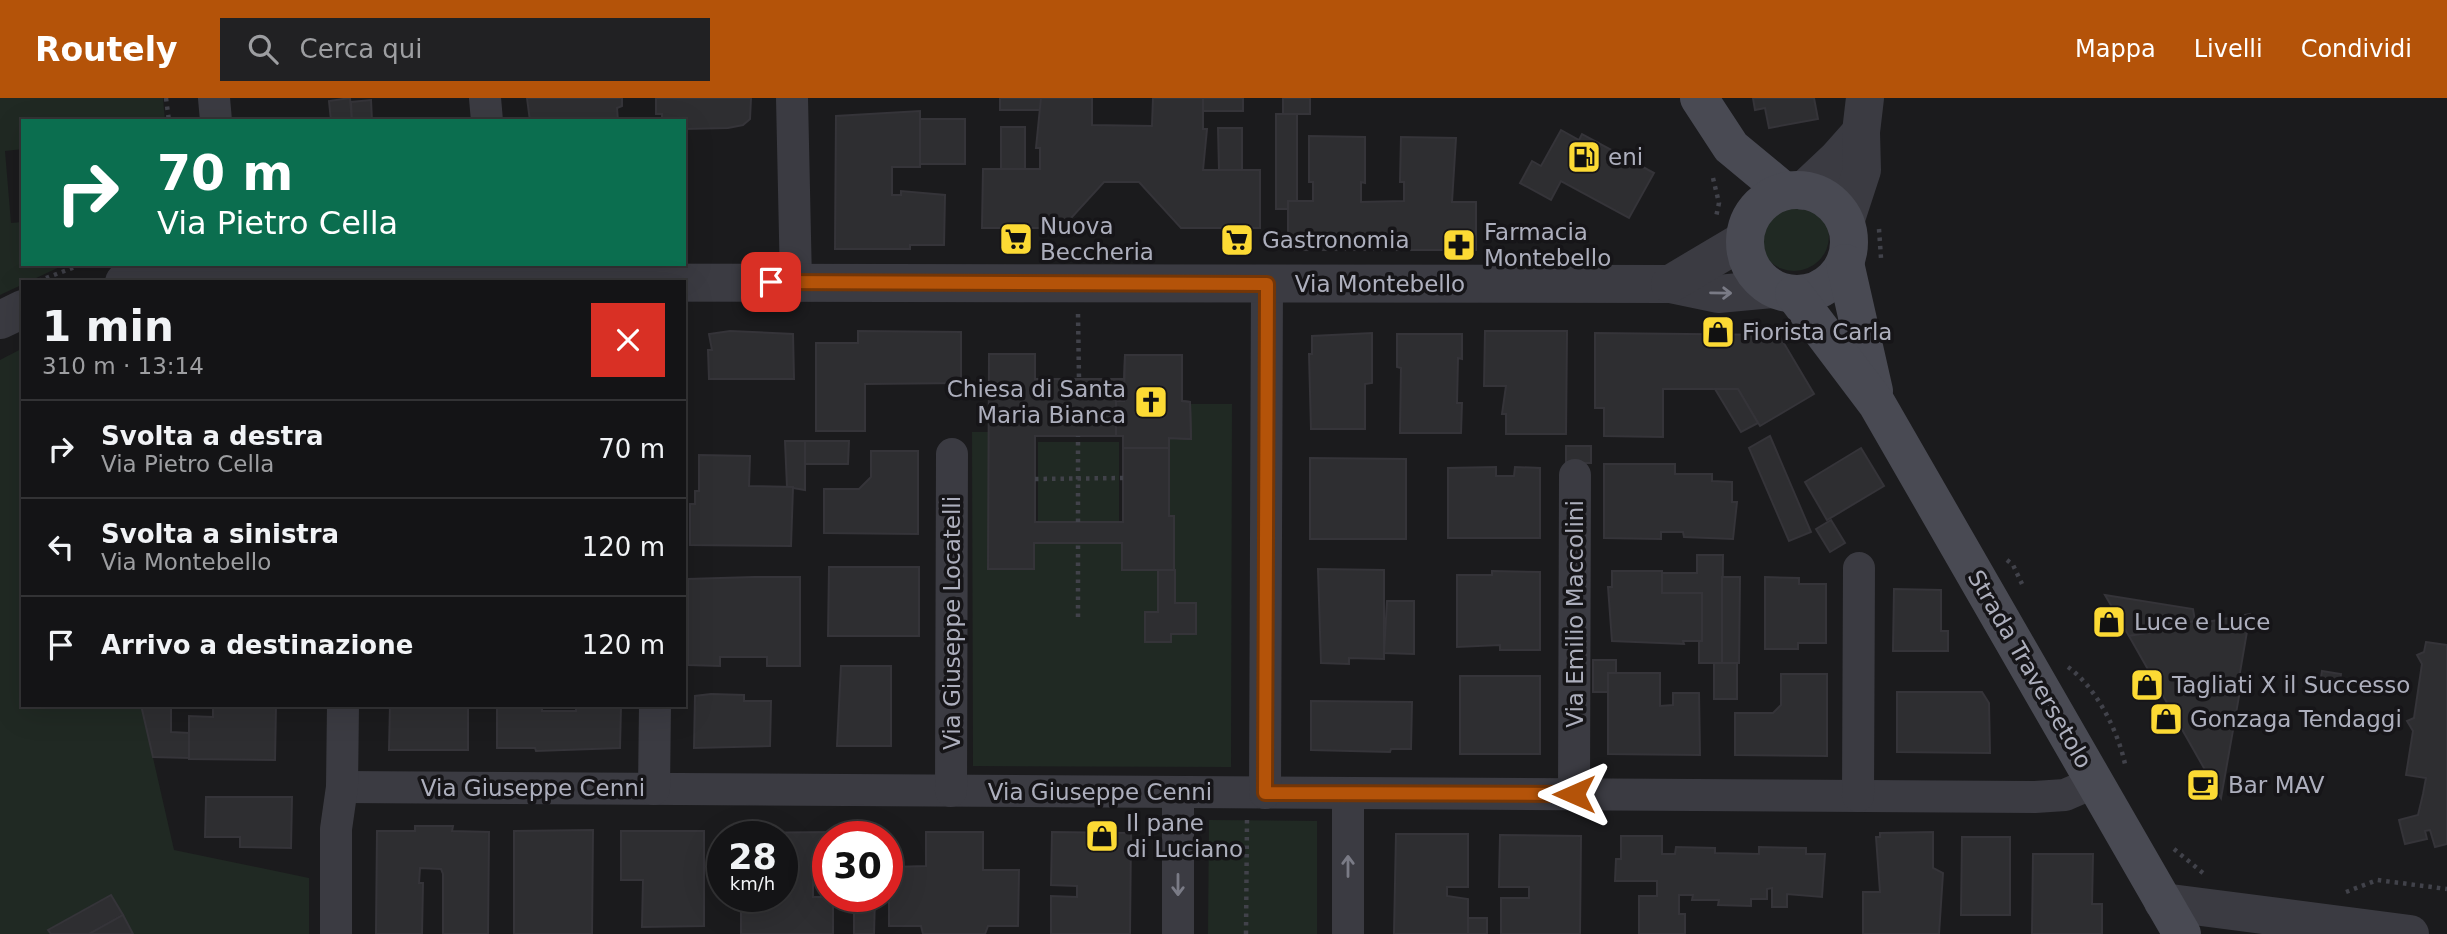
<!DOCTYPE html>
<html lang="it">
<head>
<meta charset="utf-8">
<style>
  :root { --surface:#141416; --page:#212123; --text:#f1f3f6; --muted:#9d9ea1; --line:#333335; --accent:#b45309 }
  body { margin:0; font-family:"DejaVu Sans",sans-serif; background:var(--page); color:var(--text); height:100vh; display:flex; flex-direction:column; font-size:26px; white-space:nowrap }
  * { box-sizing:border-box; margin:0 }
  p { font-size:23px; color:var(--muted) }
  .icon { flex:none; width:38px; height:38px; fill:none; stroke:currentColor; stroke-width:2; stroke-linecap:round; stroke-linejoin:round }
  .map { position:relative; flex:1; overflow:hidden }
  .panel { position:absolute; left:21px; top:182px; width:665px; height:427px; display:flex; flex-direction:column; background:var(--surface); border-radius:0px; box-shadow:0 7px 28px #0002,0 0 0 2px var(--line) }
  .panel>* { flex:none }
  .top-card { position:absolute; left:21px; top:21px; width:665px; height:147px; border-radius:0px; box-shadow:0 7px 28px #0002,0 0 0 2px var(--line); background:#0b6e4f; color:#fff; overflow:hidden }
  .speed { position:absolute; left:707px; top:723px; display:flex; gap:14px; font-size:35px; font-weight:700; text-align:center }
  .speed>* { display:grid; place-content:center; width:91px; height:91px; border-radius:50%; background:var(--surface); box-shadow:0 7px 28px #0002,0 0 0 2px var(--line); line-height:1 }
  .speed small { font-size:18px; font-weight:400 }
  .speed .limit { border:10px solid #d22; background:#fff; color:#111 }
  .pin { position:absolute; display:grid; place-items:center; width:60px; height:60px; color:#fff; margin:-30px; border-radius:14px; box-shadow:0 4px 10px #0006 }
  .me { position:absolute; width:77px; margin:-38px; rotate:270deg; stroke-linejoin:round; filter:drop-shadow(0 0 5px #0008) }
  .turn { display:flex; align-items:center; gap:24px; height:147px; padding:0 21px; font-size:32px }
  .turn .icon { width:91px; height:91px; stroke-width:2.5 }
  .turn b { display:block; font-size:49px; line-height:60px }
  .round { display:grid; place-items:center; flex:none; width:74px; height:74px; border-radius:0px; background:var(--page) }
  .headline { display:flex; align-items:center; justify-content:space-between; height:119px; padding:0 21px }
  h1 { font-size:42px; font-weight:800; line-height:52px }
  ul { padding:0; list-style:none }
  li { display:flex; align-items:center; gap:21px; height:98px; padding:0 21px; border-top:2px solid var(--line) }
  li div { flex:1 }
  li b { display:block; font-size:26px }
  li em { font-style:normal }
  header { display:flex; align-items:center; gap:42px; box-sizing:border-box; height:98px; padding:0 35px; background:var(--accent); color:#fff }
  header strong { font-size:33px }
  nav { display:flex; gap:38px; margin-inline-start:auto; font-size:24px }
  .search { width:490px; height:63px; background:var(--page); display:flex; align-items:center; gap:18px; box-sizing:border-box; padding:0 24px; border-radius:0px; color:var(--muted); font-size:26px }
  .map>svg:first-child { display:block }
  .green { fill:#202923 }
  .building { fill:#2e2e31; stroke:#353439; stroke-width:2; fill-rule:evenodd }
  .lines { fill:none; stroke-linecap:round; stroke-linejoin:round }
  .path { stroke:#41424a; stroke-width:4.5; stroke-dasharray:3.5 5; stroke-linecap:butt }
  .minor { stroke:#3b3b42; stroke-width:32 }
  .tertiary { stroke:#3b3b42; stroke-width:38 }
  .secondary { stroke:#494a53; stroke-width:38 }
  .oneway { stroke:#7a7b86 }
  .route-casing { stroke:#753606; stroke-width:18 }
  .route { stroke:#b45309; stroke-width:12 }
  .labels { text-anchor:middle; stroke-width:7; stroke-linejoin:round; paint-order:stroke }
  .poi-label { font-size:23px; fill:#adafbd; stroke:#161518; text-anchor:start }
  .street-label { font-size:23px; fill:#adafbd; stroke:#161518 }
</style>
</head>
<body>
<header>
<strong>Routely</strong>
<div class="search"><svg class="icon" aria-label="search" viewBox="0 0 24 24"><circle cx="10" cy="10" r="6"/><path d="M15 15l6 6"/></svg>Cerca qui</div>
<nav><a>Mappa</a><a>Livelli</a><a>Condividi</a></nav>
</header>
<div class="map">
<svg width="2447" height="836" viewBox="0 0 2447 836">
  <rect width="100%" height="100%" fill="#1b1b1d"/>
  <g class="green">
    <polygon points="0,0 163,0 165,23 23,23 23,51 5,53 11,125 23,124 23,166 66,166 0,197"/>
    <circle cx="1794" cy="138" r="35"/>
    <polygon points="23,250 23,607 141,607 174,752 309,780 309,836 133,836 110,797 49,831 51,836 0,836 0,262"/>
    <polygon points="1190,306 1232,306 1231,669 973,668 972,334 988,334 988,471 1034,471 1034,445 1122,445 1158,472 1158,514 1145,544 1171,544 1171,536 1196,536 1196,505 1175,505 1174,418 1169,418 1169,340 1191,340"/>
    <rect x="1038" y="344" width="81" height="79"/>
    <polygon points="1209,722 1317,723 1317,836 1208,836"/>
  </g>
  <g class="building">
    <polygon points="350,0 352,23 331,23 329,3"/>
    <polygon points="527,0 622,0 622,8 617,10 618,23 530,23"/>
    <polygon points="656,0 751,0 750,21 743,27 728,30 684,31 684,23 662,23 662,16 656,16"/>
    <rect x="1000" y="0" width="41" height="12"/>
    <polygon points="1041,0 1092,0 1092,27 1152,28 1153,0 1203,0 1203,31 1207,31 1203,72 1260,72 1260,130 1181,130 1139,84 1104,84 1062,130 982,130 983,71 1040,71 1040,50 1036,50"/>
    <rect x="1203" y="0" width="40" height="13"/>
    <rect x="1283" y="0" width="27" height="16"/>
    <polygon points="1753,0 1814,0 1818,21 1769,30 1765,10 1755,12"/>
    <polygon points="371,2 372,23 352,23 351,4"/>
    <polygon points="920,13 920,69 892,69 892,97 901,97 901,93 945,97 944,147 910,147 910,151 835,151 836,18"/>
    <polygon points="1276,16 1297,16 1297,103 1288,103 1289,111 1276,111"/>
    <rect x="920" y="21" width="45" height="45"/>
    <rect x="1001" y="29" width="24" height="42"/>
    <polygon points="1218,30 1242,30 1242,72 1219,72"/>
    <polygon points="1561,32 1579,42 1582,36 1654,75 1629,120 1561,83 1551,102 1520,85 1532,63 1541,68"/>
    <polygon points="1309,38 1365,39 1365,85 1361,84 1361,104 1404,103 1404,84 1400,84 1401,39 1456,40 1452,104 1476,104 1476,152 1288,152 1288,103 1313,103 1313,84 1309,84"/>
    <polygon points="730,233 793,236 794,281 709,281 708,252 712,252 709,236"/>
    <polygon points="858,233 961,234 961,285 865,286 865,333 816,333 816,245 858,245"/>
    <polygon points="1485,233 1567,233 1566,336 1506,336 1506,316 1502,316 1506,288 1484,288"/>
    <polygon points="1372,235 1372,285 1365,286 1365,331 1311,331 1309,256 1312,256 1312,238"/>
    <polygon points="1595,235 1779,237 1814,296 1760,328 1738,291 1663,291 1663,339 1604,338 1604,310 1595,310"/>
    <polygon points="1397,236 1462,236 1462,261 1458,260 1457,305 1462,305 1461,335 1400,335 1401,270 1397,269"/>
    <path d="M989 256H1035V281H1124L1125 257H1182V303L1190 304 1191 341 1169 340V418H1174V472H1122V445H1034V471H988ZM1035 338H1123V424H1035Z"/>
    <polygon points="1125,257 1182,257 1182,303 1190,304 1191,341 1169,340 1169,350 1123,350 1123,338 1116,338 1116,303 1124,303"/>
    <polygon points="1715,291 1738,291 1758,325 1741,334"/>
    <polygon points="1770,338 1811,434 1789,443 1749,350"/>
    <polygon points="785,343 805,343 805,392 787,389"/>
    <polygon points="805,343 849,343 848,366 805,366"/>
    <rect x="1566" y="348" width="25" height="17"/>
    <polygon points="1861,350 1884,388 1827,422 1805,384"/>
    <polygon points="871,353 918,353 918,436 824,435 824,391 859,391 871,379"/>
    <polygon points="699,357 750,358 749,388 793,389 791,448 690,447 690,406 695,406 695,393 699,393"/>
    <polygon points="1310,360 1406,361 1406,441 1310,441"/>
    <polygon points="1604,366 1675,366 1675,376 1712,376 1712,383 1732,384 1732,404 1737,404 1733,441 1684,439 1683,434 1661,434 1661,441 1604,440"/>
    <polygon points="1496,369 1496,378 1514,378 1515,369 1540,370 1540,440 1448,440 1448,370"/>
    <polygon points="1831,422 1845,445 1830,454 1816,431"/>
    <polygon points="1697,457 1723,457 1722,565 1699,565 1699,543 1702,543 1702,495 1662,495 1662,475 1697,475"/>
    <polygon points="829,469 919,469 919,538 828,538"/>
    <polygon points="1318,471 1384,472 1384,561 1349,560 1349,566 1321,565"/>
    <polygon points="1158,472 1175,472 1175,505 1196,505 1196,536 1171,536 1171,544 1145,544 1145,514 1158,514"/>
    <polygon points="1492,473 1540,474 1540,552 1500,552 1500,547 1457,549 1457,477 1492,477"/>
    <polygon points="1612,473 1662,473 1662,495 1702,495 1702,543 1683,543 1684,546 1612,543 1608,489 1612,489"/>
    <polygon points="754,479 800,479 800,568 767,568 767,559 720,559 720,568 688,567 688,481"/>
    <polygon points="1722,479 1740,479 1739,565 1722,565"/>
    <polygon points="1765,479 1799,480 1799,486 1826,486 1826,545 1798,545 1798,551 1765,551"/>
    <polygon points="1894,491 1941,492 1941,533 1948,533 1948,553 1893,553"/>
    <polygon points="2105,497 2193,511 2195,523 2181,526 2181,529 2129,538"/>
    <polygon points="1387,503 1414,503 1414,556 1384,555"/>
    <polygon points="2250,516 2238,586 2241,587 2221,700 2129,538 2181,529 2181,526 2195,523 2196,526"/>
    <polygon points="2426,544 2447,547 2447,746 2435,749 2430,732 2425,733 2427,741 2405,746 2399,722 2418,717 2423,696 2426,680 2406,677 2413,633 2407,623 2414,620 2422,566 2417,557 2424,554"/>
    <polygon points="1593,562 1616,562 1616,575 1608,575 1608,594 1593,594"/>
    <rect x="1714" y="565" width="23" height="36"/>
    <polygon points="841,568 891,568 891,648 837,648"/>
    <polygon points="2322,573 2341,576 2338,596 2319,592"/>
    <polygon points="1608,575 1660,575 1660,608 1673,607 1673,595 1699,595 1700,657 1608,656"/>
    <polygon points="1781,576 1827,576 1827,658 1735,657 1735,615 1773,615 1781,607"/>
    <rect x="1460" y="578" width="80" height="78"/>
    <polygon points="1897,594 1982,594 1989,605 1990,655 1897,654"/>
    <polygon points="711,596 744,597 744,603 771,603 770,648 694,650 695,598"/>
    <polygon points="1311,603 1412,604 1411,651 1391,651 1390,654 1311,652"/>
    <polygon points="141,607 171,607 171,634 189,635 189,660 153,659"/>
    <polygon points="213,607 276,607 275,662 189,661 189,618 213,619"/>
    <polygon points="390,607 468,607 468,652 389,652"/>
    <polygon points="497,607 542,607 542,613 576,613 576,607 621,607 620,650 536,653 535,650 497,650"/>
    <polygon points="206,699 292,699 291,750 240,749 240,739 205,739"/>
    <polygon points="415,728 453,728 452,733 489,734 488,836 443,836 443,776 441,771 420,770 419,785 423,785 422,836 376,836 377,733 415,733"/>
    <polygon points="593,732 592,836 514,836 514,733"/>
    <polygon points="621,733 704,733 704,828 642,829 643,782 621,782"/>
    <polygon points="832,734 832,738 828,738 828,782 813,782 813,799 833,799 833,836 741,836 741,800 782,798 782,738 742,738 742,735"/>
    <polygon points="926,734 983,734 983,772 1019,772 1018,828 988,828 985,836 923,836 921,828 889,828 889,772 893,769 926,768"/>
    <polygon points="1052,734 1131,735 1130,836 1051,836 1051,798 1077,799 1077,788 1051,787"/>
    <polygon points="1933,734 1933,770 1943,775 1939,836 1863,836 1863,794 1880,794 1876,739 1880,739 1880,735"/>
    <polygon points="1396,736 1468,736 1468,789 1447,789 1447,798 1468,801 1468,836 1394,836"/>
    <polygon points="1500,737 1581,738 1580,836 1501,836 1501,800 1529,800 1529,789 1499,789"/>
    <polygon points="1621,738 1662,738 1662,756 1675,756 1676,749 1715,750 1715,755 1759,756 1759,749 1806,750 1806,756 1825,756 1822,799 1787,796 1787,809 1772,809 1772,790 1767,791 1767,801 1751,801 1751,808 1718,807 1719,802 1692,802 1693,797 1679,797 1679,816 1685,816 1685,836 1639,836 1639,798 1657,798 1657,783 1615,783 1616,761 1621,761"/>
    <polygon points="1962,739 2010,739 2010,817 1961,817"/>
    <polygon points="2033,756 2093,756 2092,806 2102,806 2102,836 2032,836"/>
    <polygon points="111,797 123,817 89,836 51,836 48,832"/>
    <polygon points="854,798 875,798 874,836 854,836"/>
    <polygon points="123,817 133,836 89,836"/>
    <rect x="1468" y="820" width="19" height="16"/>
  </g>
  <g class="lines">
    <g class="path">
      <polyline points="166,0 169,23"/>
      <polyline points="1713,80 1719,105 1716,119"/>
      <polyline points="1879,131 1881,160"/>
      <polyline points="38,183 83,166"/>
      <polyline points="1078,216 1079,281"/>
      <polyline points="1035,381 1123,380"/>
      <polyline points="1078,424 1078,338"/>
      <polyline points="2007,462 2013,467 2022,486"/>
      <polyline points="1078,519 1078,445"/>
      <path d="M2068 569C2096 589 2118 633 2125 666"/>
      <polyline points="2174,751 2203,775"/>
      <polyline points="2346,794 2377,782 2447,791"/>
      <polyline points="1246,836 1247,721"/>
    </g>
    <g class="minor">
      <polyline points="214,0 216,23"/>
      <polyline points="485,0 487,23"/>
      <polyline points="792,0 796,184"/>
      <polyline points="342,689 2035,699 2065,697 2095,684"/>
      <polyline points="654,691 655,607"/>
      <polyline points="951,693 952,356"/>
      <polyline points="1265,695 1267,186"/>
      <polyline points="1574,696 1575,377"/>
      <polyline points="1858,698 1859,470"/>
      <polyline points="336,836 336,731 342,689 343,607"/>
      <polyline points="1178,836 1178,694"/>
      <polyline points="1348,836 1348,695"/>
    </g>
    <g class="tertiary">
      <polyline points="1803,93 1837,61 1861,34"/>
      <polyline points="1845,124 1862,72 1861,34 1865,0"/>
      <polyline points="124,184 1670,186 1718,196 1772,191"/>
      <polyline points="1670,186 1744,142"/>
      <polyline points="0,222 23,211"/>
      <polyline points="2163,804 2410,836"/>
    </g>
    <g class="secondary">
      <polyline points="1699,0 1731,49 1784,93"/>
      <circle cx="1797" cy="144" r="52"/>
      <polyline points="1845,165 1874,293"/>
      <polyline points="1794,196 1877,306 2182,836"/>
    </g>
  </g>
  <defs><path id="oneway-shaft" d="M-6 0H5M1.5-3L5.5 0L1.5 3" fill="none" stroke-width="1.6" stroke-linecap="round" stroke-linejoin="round" transform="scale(1.75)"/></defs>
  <g class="oneway">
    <use href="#oneway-shaft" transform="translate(1721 195) rotate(1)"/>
    <use href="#oneway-shaft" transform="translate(1348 768) rotate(-90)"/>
    <use href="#oneway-shaft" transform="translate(1178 787) rotate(90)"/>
  </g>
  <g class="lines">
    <defs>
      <polyline id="route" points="771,184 1267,186 1265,695 1574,696"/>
    </defs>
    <use href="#route" class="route-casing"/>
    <use href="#route" class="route"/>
  </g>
  <defs>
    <symbol id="fuel-square" viewBox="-11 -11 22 22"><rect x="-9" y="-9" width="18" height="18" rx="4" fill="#fcda34" stroke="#161518"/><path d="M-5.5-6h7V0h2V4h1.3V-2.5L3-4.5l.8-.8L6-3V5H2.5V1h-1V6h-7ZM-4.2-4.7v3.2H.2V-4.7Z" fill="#111"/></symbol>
    <symbol id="supermarket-square" viewBox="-11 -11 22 22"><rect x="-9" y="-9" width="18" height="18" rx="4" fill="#fcda34" stroke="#161518"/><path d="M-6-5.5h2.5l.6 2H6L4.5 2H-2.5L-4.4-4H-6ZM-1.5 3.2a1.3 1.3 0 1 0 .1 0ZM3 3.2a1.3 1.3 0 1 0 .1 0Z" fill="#111"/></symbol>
    <symbol id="pharmacy-square" viewBox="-11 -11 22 22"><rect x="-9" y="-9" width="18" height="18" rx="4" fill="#fcda34" stroke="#161518"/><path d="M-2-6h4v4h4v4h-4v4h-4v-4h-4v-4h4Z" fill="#111"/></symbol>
    <symbol id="shop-square" viewBox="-11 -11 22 22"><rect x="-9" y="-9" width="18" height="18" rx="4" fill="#fcda34" stroke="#161518"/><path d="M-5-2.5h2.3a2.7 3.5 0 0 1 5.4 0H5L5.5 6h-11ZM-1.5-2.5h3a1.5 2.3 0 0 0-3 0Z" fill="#111"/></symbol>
    <symbol id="church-square" viewBox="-11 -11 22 22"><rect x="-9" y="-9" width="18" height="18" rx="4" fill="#fcda34" stroke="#161518"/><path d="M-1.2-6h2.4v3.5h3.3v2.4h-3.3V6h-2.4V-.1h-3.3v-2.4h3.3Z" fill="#111"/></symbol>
    <symbol id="cafe-square" viewBox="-11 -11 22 22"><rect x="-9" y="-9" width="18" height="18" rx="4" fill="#fcda34" stroke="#161518"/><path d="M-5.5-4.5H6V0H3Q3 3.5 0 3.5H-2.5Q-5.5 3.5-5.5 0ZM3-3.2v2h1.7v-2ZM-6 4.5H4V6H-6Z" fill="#111"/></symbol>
  </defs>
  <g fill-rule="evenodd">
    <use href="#fuel-square" x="1565" y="40" width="38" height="38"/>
    <use href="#supermarket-square" x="997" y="122" width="38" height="38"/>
    <use href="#supermarket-square" x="1218" y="123" width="38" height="38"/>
    <use href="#pharmacy-square" x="1440" y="128" width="38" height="38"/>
    <use href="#shop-square" x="1699" y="215" width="38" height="38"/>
    <use href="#church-square" x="1132" y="285" width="38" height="38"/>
    <use href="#shop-square" x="2090" y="505" width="38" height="38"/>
    <use href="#shop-square" x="2128" y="568" width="38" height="38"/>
    <use href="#shop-square" x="2147" y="602" width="38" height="38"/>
    <use href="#cafe-square" x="2184" y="668" width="38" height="38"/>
    <use href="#shop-square" x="1083" y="719" width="38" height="38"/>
  </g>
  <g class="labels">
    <g class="poi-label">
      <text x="1608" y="67">eni</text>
      <text x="1040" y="136">Nuova<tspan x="1040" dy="26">Beccheria</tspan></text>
      <text x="1484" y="142">Farmacia<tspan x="1484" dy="26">Montebello</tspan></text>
      <text x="1262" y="150">Gastronomia</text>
      <text x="1742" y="242">Fiorista Carla</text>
      <text x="1126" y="299" text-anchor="end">Chiesa di Santa<tspan x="1126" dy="26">Maria Bianca</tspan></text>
      <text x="2134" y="532">Luce e Luce</text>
      <text x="2172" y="595">Tagliati X il Successo</text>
      <text x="2190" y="629">Gonzaga Tendaggi</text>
      <text x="2228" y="695">Bar MAV</text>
      <text x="1126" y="733">Il pane<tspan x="1126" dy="26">di Luciano</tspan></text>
    </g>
    <g class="street-label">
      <text x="1380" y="194">Via Montebello</text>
      <text transform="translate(1575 516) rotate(-90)" y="8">Via Emilio Maccolini</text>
      <text transform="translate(952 525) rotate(-90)" y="8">Via Giuseppe Locatelli</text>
      <text transform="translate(2030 571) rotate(60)" y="8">Strada Traversetolo</text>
      <text x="533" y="698">Via Giuseppe Cenni</text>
      <text x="1100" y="702">Via Giuseppe Cenni</text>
    </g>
  </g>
</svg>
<div class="speed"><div>28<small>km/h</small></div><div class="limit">30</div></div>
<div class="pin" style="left:771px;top:184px;background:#d93025"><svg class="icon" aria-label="arrive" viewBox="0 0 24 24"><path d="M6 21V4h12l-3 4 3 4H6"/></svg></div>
<svg class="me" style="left:1574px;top:696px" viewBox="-20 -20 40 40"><path d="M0-17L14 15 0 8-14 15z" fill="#b45309" stroke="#fff" stroke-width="4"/></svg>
<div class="top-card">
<div class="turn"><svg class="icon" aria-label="right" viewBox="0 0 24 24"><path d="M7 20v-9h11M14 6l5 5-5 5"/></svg><div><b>70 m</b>Via Pietro Cella</div></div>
</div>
<section class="panel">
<div class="headline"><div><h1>1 min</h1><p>310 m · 13:14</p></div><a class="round" style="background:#d93025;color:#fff"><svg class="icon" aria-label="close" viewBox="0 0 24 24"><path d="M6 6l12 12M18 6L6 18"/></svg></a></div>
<ul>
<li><svg class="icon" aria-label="right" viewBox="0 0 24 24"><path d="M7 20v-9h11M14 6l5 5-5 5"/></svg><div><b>Svolta a destra</b><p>Via Pietro Cella</p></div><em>70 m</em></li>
<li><svg class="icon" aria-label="left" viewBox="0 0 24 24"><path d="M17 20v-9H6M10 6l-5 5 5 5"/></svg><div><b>Svolta a sinistra</b><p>Via Montebello</p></div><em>120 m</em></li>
<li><svg class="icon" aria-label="arrive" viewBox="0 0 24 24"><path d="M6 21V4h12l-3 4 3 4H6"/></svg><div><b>Arrivo a destinazione</b></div><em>120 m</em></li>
</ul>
</section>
</div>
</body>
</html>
